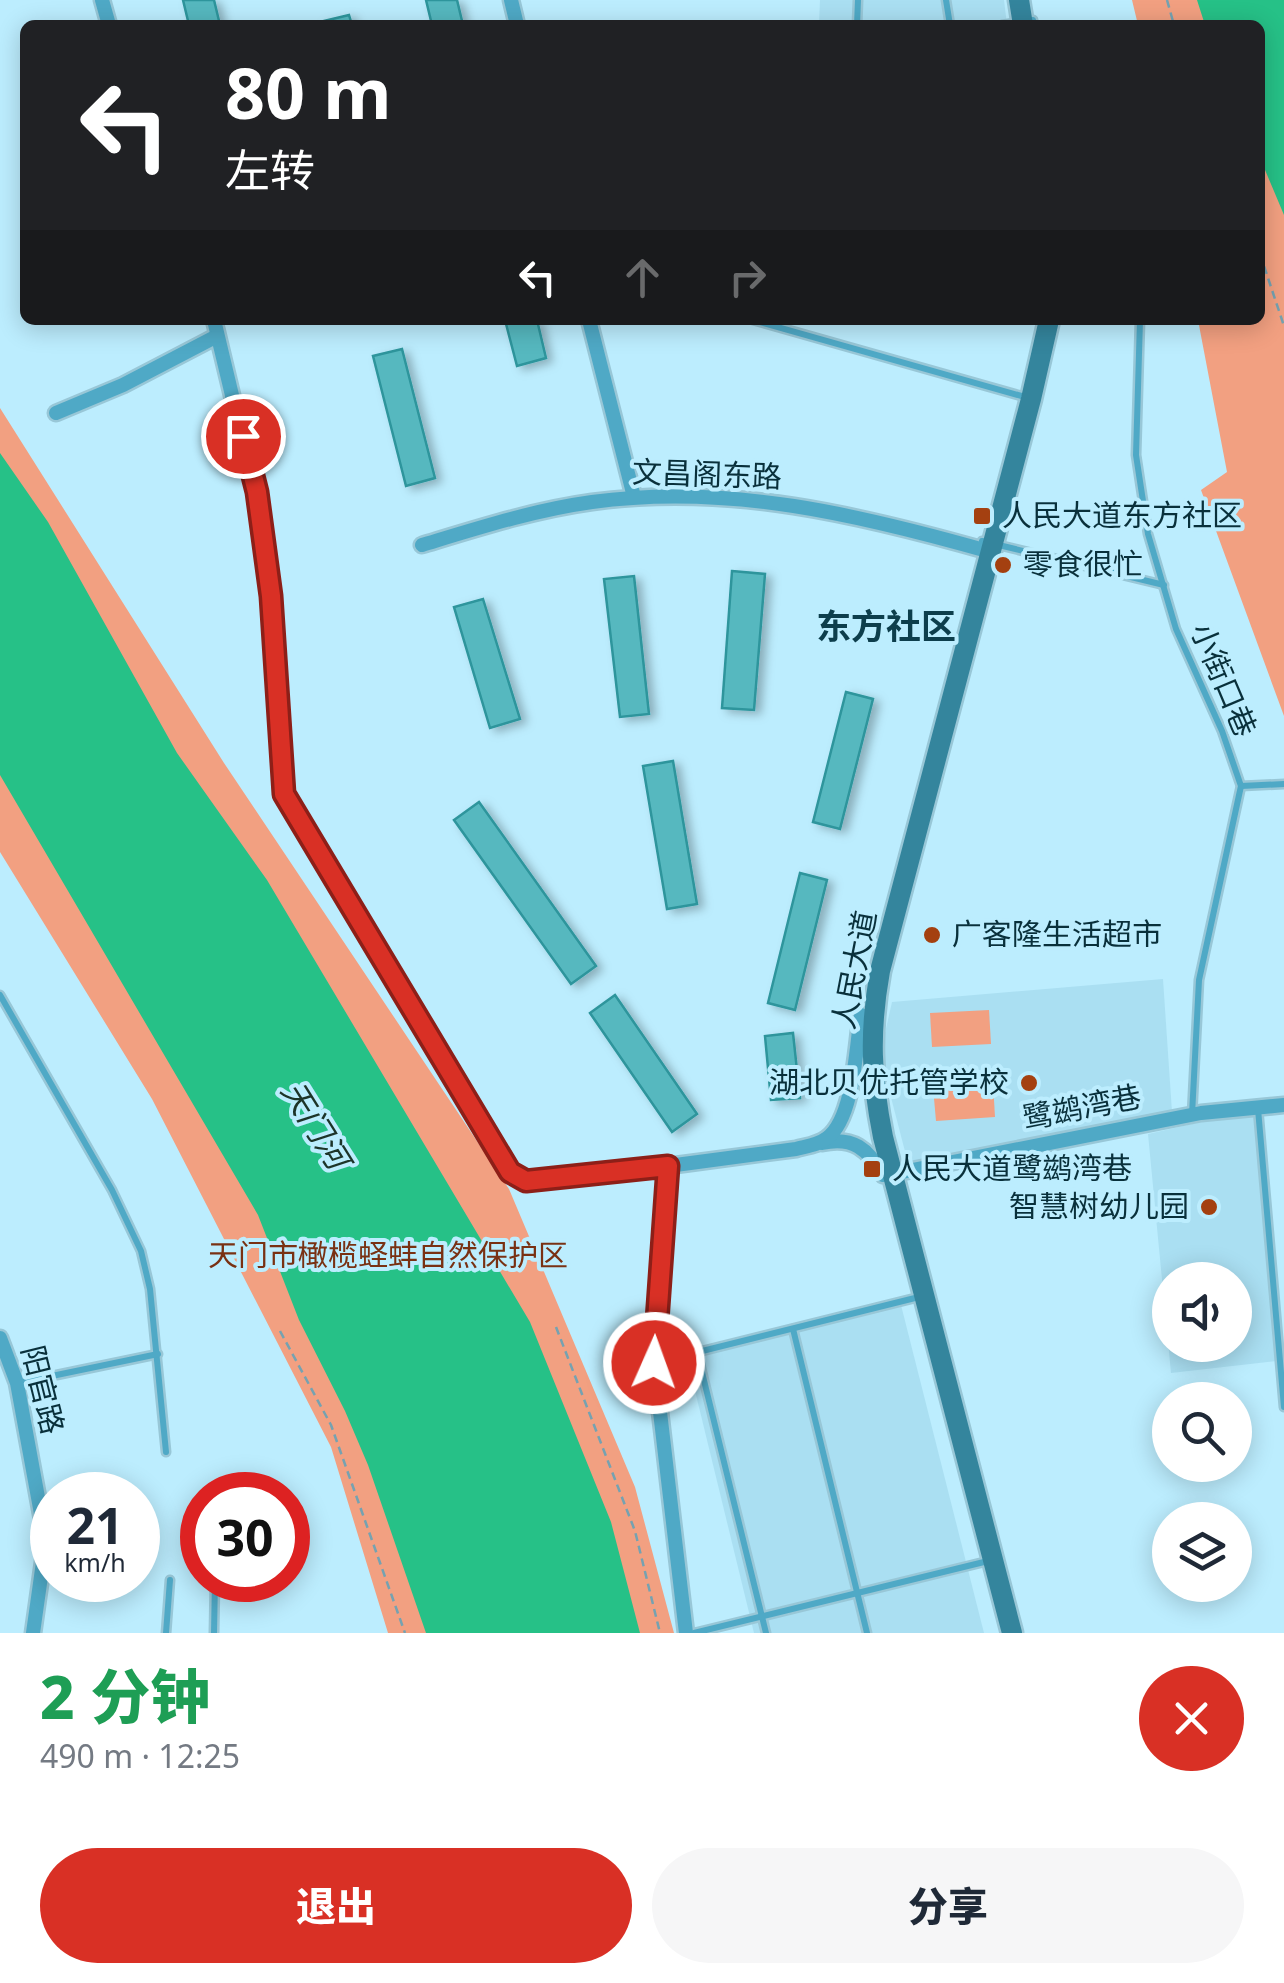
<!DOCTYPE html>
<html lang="zh">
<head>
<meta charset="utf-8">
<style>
  :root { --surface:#fff; --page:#f6f6f7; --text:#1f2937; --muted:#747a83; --accent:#d93025 }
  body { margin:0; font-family:"Noto Sans","Noto Sans SC",sans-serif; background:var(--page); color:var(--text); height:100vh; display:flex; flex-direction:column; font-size:38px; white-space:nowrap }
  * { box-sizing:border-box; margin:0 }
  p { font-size:32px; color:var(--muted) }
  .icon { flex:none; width:55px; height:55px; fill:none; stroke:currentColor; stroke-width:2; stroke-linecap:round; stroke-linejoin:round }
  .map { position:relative; height:1633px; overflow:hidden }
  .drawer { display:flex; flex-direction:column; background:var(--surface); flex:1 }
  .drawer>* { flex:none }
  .hud { position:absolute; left:20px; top:20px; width:1245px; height:305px; border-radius:15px; box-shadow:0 5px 25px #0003; background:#202124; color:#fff; overflow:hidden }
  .fabs { position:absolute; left:1152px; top:1262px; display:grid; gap:20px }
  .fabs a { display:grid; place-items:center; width:100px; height:100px; border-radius:50%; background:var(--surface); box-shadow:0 5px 25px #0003; font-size:50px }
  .speed { position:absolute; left:30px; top:1472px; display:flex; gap:20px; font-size:50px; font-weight:700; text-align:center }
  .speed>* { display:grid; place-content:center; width:130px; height:130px; border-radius:50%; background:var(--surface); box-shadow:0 5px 25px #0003; line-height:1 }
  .speed small { font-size:25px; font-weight:400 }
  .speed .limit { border:15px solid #d22; background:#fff; color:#111 }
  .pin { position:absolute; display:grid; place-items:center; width:85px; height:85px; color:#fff; margin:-42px; border:5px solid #fff; border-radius:50%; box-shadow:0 2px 10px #0007 }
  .me { position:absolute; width:110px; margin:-55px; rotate:2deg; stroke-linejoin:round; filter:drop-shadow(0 0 8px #0008) }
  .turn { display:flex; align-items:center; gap:35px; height:210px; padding:0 40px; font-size:45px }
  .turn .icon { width:130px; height:130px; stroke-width:2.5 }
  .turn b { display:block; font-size:70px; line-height:85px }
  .lanes { display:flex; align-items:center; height:95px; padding:0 40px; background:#0003; justify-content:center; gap:50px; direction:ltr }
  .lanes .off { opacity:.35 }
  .round { display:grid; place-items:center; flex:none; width:105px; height:105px; border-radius:52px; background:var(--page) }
  .head { display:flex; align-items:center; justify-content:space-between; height:170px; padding:0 40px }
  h1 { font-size:60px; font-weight:800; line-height:75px; color:#1e9e55 }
  .button { display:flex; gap:20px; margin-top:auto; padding:20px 40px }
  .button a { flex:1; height:115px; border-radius:60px; background:var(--accent); color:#fff; font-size:40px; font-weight:800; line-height:115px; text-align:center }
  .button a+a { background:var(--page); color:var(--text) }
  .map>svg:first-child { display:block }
  .built { fill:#aadff2; fill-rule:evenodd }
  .green { fill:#f2a081 }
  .water { fill:#26c187 }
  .building { fill:#57b8bf; stroke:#2d959c; stroke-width:2.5; filter:url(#shadow) }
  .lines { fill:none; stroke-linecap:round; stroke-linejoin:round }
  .service-casing { stroke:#98c7d7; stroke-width:11 }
  .minor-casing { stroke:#98c7d7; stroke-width:19 }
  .secondary-casing { stroke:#98c7d7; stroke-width:25 }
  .path { stroke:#75a2b1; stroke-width:2.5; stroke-dasharray:8 5; stroke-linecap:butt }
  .service { stroke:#4fa9c6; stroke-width:6 }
  .minor { stroke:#4fa9c6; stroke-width:14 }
  .secondary { stroke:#34859d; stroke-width:20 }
  .route-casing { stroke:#8d1f18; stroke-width:25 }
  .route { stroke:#d93025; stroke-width:18 }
  .poi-dot { fill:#a44010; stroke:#bcedfe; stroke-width:4 }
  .labels { text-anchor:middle; stroke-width:8; stroke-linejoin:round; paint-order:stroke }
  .street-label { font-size:30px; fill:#09303b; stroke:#bcedfe }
  .poi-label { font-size:30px; fill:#09303b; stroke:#bcedfe; text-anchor:start }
  .park-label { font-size:30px; fill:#793113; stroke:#bcedfe }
  .water-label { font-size:32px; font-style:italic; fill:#1d3429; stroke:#bcedfe }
  .quarter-label { font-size:35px; font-weight:bold; fill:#0d3e4c; stroke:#bcedfe }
</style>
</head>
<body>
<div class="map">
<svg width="1284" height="1633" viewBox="0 0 1284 1633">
  <defs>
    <filter id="shadow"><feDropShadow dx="6" dy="3.5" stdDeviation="5" flood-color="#0004"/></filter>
  </defs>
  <rect width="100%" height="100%" fill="#bcedfe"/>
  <g class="built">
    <polygon points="820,0 1004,0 1007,25 819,25"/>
    <polygon points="1163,979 1172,1112 908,1163 880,1055 892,1002"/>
    <path d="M1255 1116 1277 1361 1171 1373 1148 1134 1201 1122ZM1170 1280H1235V1345H1170Z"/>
    <polygon points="901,1305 984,1633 754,1633 687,1358"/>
  </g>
  <g class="green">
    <polygon points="1132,0 1284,0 1284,716 1201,490 1227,472 1198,320 1260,320 1260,25 1138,25"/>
    <polygon points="0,408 224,763 509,1189 635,1487 674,1633 388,1633 331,1447 152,1099 0,852"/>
    <polygon points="989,1010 991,1044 932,1047 930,1013"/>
    <polygon points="993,1083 995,1117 936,1121 933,1087"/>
  </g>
  <g class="water">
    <polygon points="1197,0 1284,0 1284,215 1260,158 1260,25 1205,25"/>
    <polygon points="0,453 48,522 177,753 267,880 530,1322 611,1522 640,1633 426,1633 368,1465 345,1411 299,1320 258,1215 0,775"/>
  </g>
  <g class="building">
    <polygon points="183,0 214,0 220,25 189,25"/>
    <polygon points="426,0 457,0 463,25 432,25"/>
    <polygon points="349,15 352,25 321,25 320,22"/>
    <polygon points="505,320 537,320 546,358 517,366"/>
    <polygon points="402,349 435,478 406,486 373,356"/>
    <polygon points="732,571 765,574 754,710 722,708"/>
    <polygon points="634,576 649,714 620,717 604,579"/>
    <polygon points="483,599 520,719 490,728 454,607"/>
    <polygon points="846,692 873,699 840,829 813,822"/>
    <polygon points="673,761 697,904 667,909 643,766"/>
    <polygon points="479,802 596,966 571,984 454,820"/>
    <polygon points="800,873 827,880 795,1010 768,1003"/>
    <polygon points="615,995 697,1114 672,1132 590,1013"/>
    <polygon points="793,1033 800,1098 771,1100 765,1036"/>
  </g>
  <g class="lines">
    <defs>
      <g id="service">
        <polyline points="946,0 950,25"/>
        <polyline points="857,25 858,0"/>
        <polyline points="1002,25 1033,20"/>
        <polyline points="753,320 1025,397"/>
        <polyline points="1140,320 1136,455 1148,534 1176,629 1222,731 1241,786 1199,980 1192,1115"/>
        <polyline points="982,541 1164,585"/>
        <polyline points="1241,786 1284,784"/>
        <polyline points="0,995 112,1190 141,1251 150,1289 166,1452"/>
        <polyline points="1258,1109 1284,1407"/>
        <polyline points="793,1329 867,1633"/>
        <polyline points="697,1352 766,1633"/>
        <polyline points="654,1363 915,1298"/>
        <polyline points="18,1383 158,1354"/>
        <polyline points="166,1633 170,1580"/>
        <polyline points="214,1633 215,1580"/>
        <polyline points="694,1633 984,1562"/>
      </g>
      <g id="minor">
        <polyline points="102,0 109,25"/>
        <polyline points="511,0 517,25"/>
        <polyline points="214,320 259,508 271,596 282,779 288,802 510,1172 526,1181 668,1166"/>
        <polyline points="589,320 634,497"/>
        <polyline points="56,413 123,385 217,336"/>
        <path d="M422 545C478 528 534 510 592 502 728 483 861 515 991 552"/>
        <path d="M822 1143C853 1136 868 1149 883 1175"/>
        <polyline points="892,1174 1201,1113 1284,1105"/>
        <polyline points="0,1338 17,1383 46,1541 33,1633"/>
        <path d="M686 1633 654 1361 668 1166 796 1149C807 1146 818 1145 827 1138 854 1118 856 1047 861 1015"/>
      </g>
      <g id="secondary">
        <polyline points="1019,0 1023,25"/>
        <path d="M1012 1633 883 1137C871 1077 869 1032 880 971L1031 399 1049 320"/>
      </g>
    </defs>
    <use href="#service" class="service-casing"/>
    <use href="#minor" class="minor-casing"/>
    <use href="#secondary" class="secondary-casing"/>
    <g class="path">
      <polyline points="1167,0 1174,25"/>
      <polyline points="1260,254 1284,326"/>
      <polyline points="556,1327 635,1531 660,1633"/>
      <polyline points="280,1331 331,1425 405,1633"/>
    </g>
    <use href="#service" class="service"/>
    <use href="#minor" class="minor"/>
    <use href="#secondary" class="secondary"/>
  </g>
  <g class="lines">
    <defs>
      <polyline id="route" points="243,436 257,492 271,596 284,794 510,1172 526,1181 668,1166 654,1363"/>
    </defs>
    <use href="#route" class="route-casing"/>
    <use href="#route" class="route"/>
  </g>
  <g class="poi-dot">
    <rect x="972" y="506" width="20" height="20" rx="5"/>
    <circle cx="1003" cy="565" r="10"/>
    <circle cx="932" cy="935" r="10"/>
    <circle cx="1029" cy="1083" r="10"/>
    <rect x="862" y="1159" width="20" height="20" rx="5"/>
    <circle cx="1209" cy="1207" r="10"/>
  </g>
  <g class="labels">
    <g class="street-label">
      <text transform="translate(707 475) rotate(2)" y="10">文昌阁东路</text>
      <text transform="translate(1223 680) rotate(67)" y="10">小街口巷</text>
      <text transform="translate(855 970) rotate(-79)" y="10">人民大道</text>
      <text transform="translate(1082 1108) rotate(-11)" y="10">鹭鹚湾巷</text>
      <text transform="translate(42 1390) rotate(76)" y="10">阳官路</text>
    </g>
    <g class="poi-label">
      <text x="1002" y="526">人民大道东方社区</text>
      <text x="1023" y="575">零食很忙</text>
      <text x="952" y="945">广客隆生活超市</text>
      <text x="1009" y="1093" text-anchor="end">湖北贝优托管学校</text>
      <text x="892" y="1179">人民大道鹭鹚湾巷</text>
      <text x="1189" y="1217" text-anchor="end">智慧树幼儿园</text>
    </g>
    <g class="park-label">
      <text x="388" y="1266">天门市橄榄蛏蚌自然保护区</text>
    </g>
    <g class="water-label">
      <text transform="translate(315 1125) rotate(58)" y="11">天门河</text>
    </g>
    <g class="quarter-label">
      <text x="886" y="639">东方社区</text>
    </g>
  </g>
</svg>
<div class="fabs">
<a><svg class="icon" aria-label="sound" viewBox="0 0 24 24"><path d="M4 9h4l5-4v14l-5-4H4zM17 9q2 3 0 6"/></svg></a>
<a><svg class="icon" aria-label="search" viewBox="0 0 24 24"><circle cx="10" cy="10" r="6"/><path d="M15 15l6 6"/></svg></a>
<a><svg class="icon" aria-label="layers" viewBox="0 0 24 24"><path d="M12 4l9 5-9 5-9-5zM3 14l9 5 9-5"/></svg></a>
</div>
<div class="speed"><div>21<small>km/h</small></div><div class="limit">30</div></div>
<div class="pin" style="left:243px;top:436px;background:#d93025"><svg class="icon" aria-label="arrive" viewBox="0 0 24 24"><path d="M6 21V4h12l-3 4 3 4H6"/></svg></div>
<svg class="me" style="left:654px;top:1363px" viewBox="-20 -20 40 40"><circle r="17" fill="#d93025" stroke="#fff" stroke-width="3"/><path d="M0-11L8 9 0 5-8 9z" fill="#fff"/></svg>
<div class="hud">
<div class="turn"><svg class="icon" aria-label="left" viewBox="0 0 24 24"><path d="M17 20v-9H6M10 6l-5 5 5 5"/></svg><div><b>80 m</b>左转</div></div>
<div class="lanes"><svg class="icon" aria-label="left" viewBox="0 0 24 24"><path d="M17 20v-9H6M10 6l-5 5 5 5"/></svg><svg class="icon off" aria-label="ahead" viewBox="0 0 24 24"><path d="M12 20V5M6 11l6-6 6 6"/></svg><svg class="icon off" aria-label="right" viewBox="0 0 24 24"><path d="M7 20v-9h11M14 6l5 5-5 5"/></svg></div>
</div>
</div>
<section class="drawer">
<div class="head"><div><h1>2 分钟</h1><p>490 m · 12:25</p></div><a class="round" style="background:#d93025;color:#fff"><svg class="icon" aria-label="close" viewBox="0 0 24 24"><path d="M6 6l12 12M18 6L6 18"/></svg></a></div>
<div class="button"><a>退出</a><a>分享</a></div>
</section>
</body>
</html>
